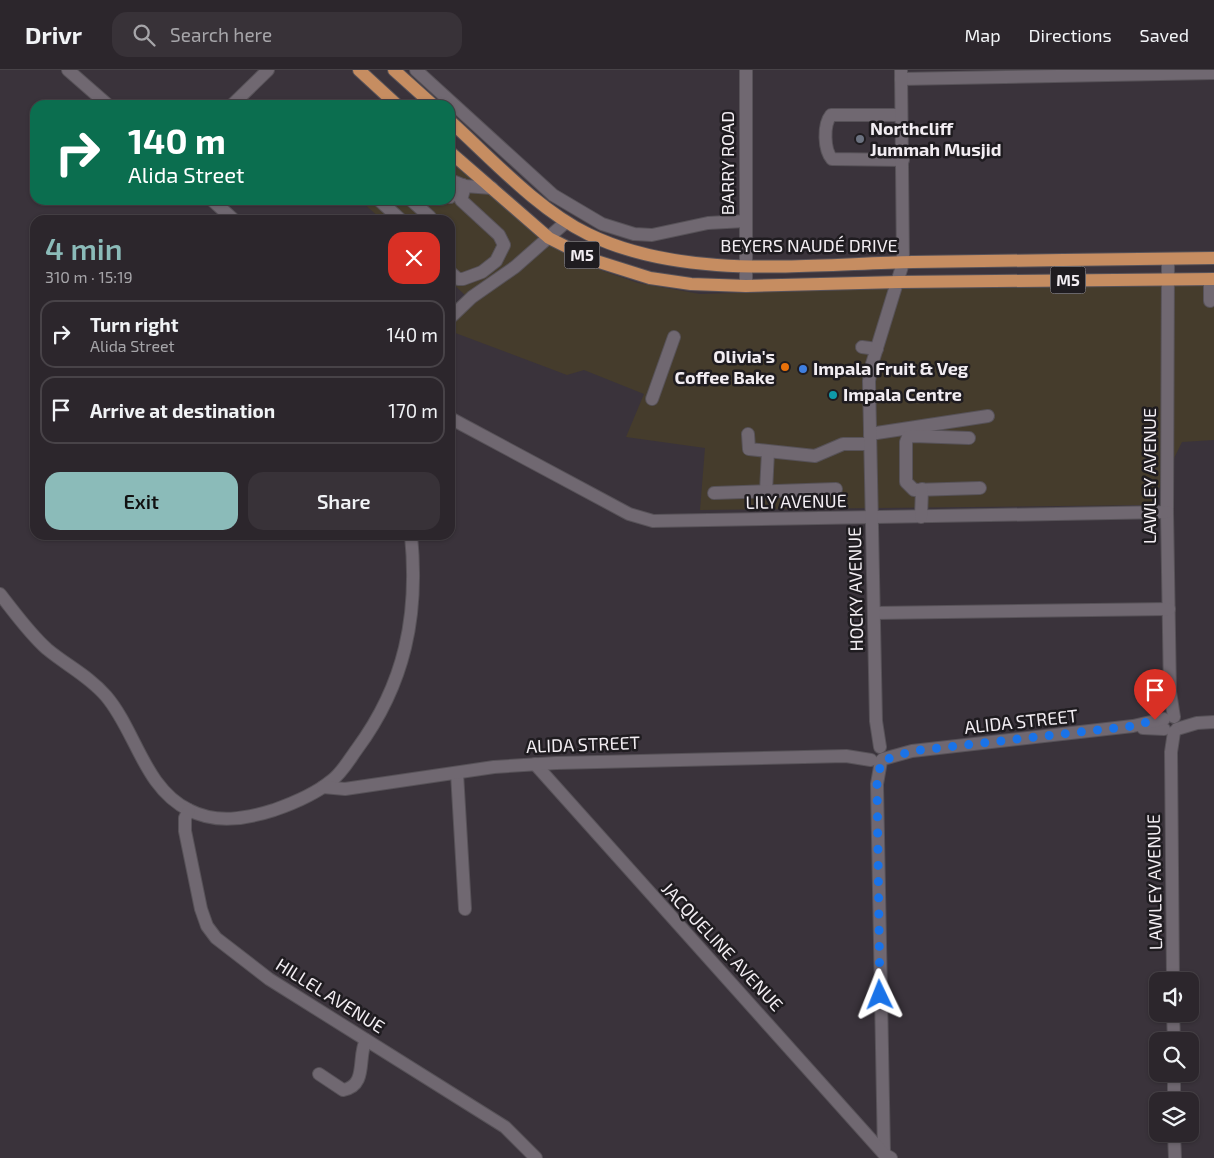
<!DOCTYPE html>
<html lang="en">
<head>
<meta charset="utf-8">
<style>
  :root { --surface:#2c262c; --page:#383238; --text:#f1f3f6; --muted:#a6a5a9; --line:#484348; --accent:#8bbbb9 }
  body { margin:0; font-family:"Exo 2",sans-serif; background:var(--page); color:var(--text); height:100vh; display:flex; flex-direction:column; font-size:19px; white-space:nowrap }
  * { box-sizing:border-box; margin:0 }
  p { font-size:16px; color:var(--muted) }
  .icon { flex:none; width:28px; height:28px; fill:none; stroke:currentColor; stroke-width:2; stroke-linecap:round; stroke-linejoin:round }
  .map { position:relative; flex:1; overflow:hidden }
  .side { position:absolute; left:30px; top:145px; width:425px; height:325px; display:flex; flex-direction:column; background:var(--surface); border-radius:15px; box-shadow:0 1px 4px #0004,0 0 0 1px var(--line) }
  .side>* { flex:none }
  .top-card { position:absolute; left:30px; top:30px; width:425px; height:105px; border-radius:15px; box-shadow:0 1px 4px #0004,0 0 0 1px var(--line); background:#0b6e4f; color:#fff; overflow:hidden }
  .fabs { position:absolute; left:1149px; top:902px; display:grid; gap:10px }
  .fabs a { display:grid; place-items:center; width:50px; height:50px; border-radius:10px; background:var(--surface); box-shadow:0 1px 4px #0004,0 0 0 1px var(--line); font-size:25px }
  .pin { position:absolute; display:grid; place-items:center; width:42px; height:42px; color:#fff; margin:-51px -21px; border-radius:50% 50% 50% 0; rotate:-45deg; box-shadow:0 0 5px #0007 }
  .pin .icon { rotate:45deg }
  .me { position:absolute; width:55px; margin:-28px; rotate:358deg; stroke-linejoin:round; filter:drop-shadow(0 0 4px #0008) }
  .turn { display:flex; align-items:center; gap:18px; height:105px; padding:0 15px; font-size:22px }
  .turn .icon { width:65px; height:65px; stroke-width:2.5 }
  .turn b { display:block; font-size:35px; line-height:42px }
  .round { display:grid; place-items:center; flex:none; width:52px; height:52px; border-radius:15px; background:var(--page) }
  .headline { display:flex; align-items:center; justify-content:space-between; height:85px; padding:0 15px }
  h1 { font-size:30px; font-weight:600; line-height:38px; color:var(--accent) }
  .button { display:flex; gap:10px; margin-top:auto; padding:10px 15px }
  .button a { flex:1; height:58px; border-radius:15px; background:var(--accent); color:#111; font-size:20px; font-weight:600; line-height:58px; text-align:center }
  .button a+a { background:var(--page); color:var(--text) }
  ul { padding:0; list-style:none }
  li { display:flex; align-items:center; gap:15px; height:68px; margin:0 10px 8px; padding:0 5px; border:2px solid var(--line); border-radius:15px }
  li div { flex:1 }
  li b { display:block; font-size:19px }
  li em { font-style:normal }
  header { display:flex; align-items:center; gap:30px; box-sizing:border-box; height:70px; padding:0 25px; background:var(--surface); border-bottom:1px solid var(--line) }
  header strong { font-size:24px }
  nav { display:flex; gap:28px; margin-inline-start:auto; font-size:18px }
  .search { width:350px; height:45px; background:var(--page); display:flex; align-items:center; gap:12px; box-sizing:border-box; padding:0 18px; border-radius:15px; color:var(--muted); font-size:19px }
  .map>svg:first-child { display:block }
  .commercial { fill:#453c2c }
  .lines { fill:none; stroke-linecap:round; stroke-linejoin:round }
  .minor-casing { stroke:#575258; stroke-width:14 }
  .major-casing { stroke:#575258; stroke-width:14 }
  .minor { stroke:#706871; stroke-width:12 }
  .major { stroke:#c68d61; stroke-width:12 }
  .route { stroke:#1a73e8; stroke-width:9; stroke-dasharray:0 16.2 }
  .worship-dot { fill:#6b7280; stroke:#1f1c20; stroke-width:2 }
  .food-dot { fill:#e8710a; stroke:#1f1c20; stroke-width:2 }
  .shop-dot { fill:#3f7fe0; stroke:#1f1c20; stroke-width:2 }
  .culture-dot { fill:#0f9aa8; stroke:#1f1c20; stroke-width:2 }
  .labels { text-anchor:middle; stroke-width:5; stroke-linejoin:round; paint-order:stroke }
  .shield { fill:#1f1c20; stroke:#b3aeb3; stroke-width:1 }
  .shield-label { font-size:16px; font-weight:bold; fill:#f2edf2 }
  .poi-label { font-size:18px; font-weight:bold; fill:#f2edf2; stroke:#1f1c20; text-anchor:start }
  .street-label { font-size:18px; fill:#f2edf2; stroke:#1f1c20 }
</style>
</head>
<body>
<header>
<strong>Drivr</strong>
<div class="search"><svg class="icon" aria-label="search" viewBox="0 0 24 24"><circle cx="10" cy="10" r="6"/><path d="M15 15l6 6"/></svg>Search here</div>
<nav><a>Map</a><a>Directions</a><a>Saved</a></nav>
</header>
<div class="map">
<svg width="1214" height="1088" viewBox="0 0 1214 1088">
  <rect width="100%" height="100%" fill="#3a333b"/>
  <polygon class="commercial" points="450,88 551,176 603,201 638,213 700,224 1214,210 1214,370 1182,372 1151,435 700,440 705,378 626,367 644,324 584,300 567,305 450,261 450,246 466,226 450,211 450,150 382,150 360,130 450,130"/>
  <g class="lines">
    <defs>
      <g id="minor">
        <polyline points="68,0 108,35"/>
        <polyline points="416,0 553,125 602,154 634,164 652,165 708,153 745,151"/>
        <polyline points="901,9 1214,3"/>
        <polyline points="232,35 268,0"/>
        <path d="M901 45H831C823 55 824 80 832 89L903 90"/>
        <polyline points="450,110 465,116 492,118"/>
        <polyline points="450,127 463,115"/>
        <polyline points="212,130 234,150"/>
        <polyline points="379,130 401,150"/>
        <polyline points="411,130 430,147"/>
        <polyline points="1168,189 1167,442 1170,622 1174,647"/>
        <polyline points="450,202 458,209 463,209 482,202 496,191 504,175 499,165 461,130 465,116"/>
        <polyline points="1210,209 1210,231"/>
        <polyline points="746,216 746,0"/>
        <polyline points="450,248 472,227 515,197 566,152"/>
        <polyline points="862,277 877,279"/>
        <polyline points="652,329 674,267"/>
        <polyline points="450,348 629,444 653,451 1167,442"/>
        <polyline points="748,364 749,379 815,386 843,374 870,374"/>
        <polyline points="870,364 988,346"/>
        <polyline points="969,368 913,366 908,367 906,372 906,412 914,420 980,418"/>
        <polyline points="766,421 768,382"/>
        <polyline points="714,423 836,419"/>
        <polyline points="921,447 922,419"/>
        <path d="M0 524C15 543 29 563 47 579 66 595 89 606 106 626 136 661 144 718 189 740 216 754 246 749 274 740 294 733 314 725 331 711 342 703 349 690 357 679 405 614 419 545 411 465"/>
        <polyline points="874,543 1169,539"/>
        <polyline points="1143,658 1164,659"/>
        <polyline points="1177,659 1197,653 1214,652"/>
        <polyline points="880,677 876,651 869,311 872,294 903,193 901,0"/>
        <polyline points="883,689 912,681 1133,656 1164,649"/>
        <polyline points="881,691 877,714 884,1084"/>
        <polyline points="535,694 884,1084 891,1088"/>
        <polyline points="457,703 465,839"/>
        <polyline points="323,717 345,719 494,697 556,693 846,686 871,690"/>
        <polyline points="189,740 185,748 185,761 201,839 207,856 216,868 269,909 505,1057 536,1088"/>
        <polyline points="1173,911 1171,682 1174,662"/>
        <polyline points="1173,944 1174,971"/>
        <path d="M319 1004 343 1020C368 1016 357 987 366 970"/>
        <polyline points="1174,1004 1174,1031"/>
        <polyline points="1174,1064 1175,1088"/>
      </g>
      <g id="major">
        <polyline points="359,0 397,35"/>
        <polyline points="394,0 433,35"/>
        <path d="M450 51C492 89 537 139 588 164 684 211 809 194 913 192 1013 190 1114 190 1214 188"/>
        <polyline points="450,82 549,168 593,190 650,208 691,214 746,216 899,212 1214,209"/>
      </g>
    </defs>
    <use href="#minor" class="minor-casing"/>
    <use href="#major" class="major-casing"/>
    <use href="#minor" class="minor"/>
    <use href="#major" class="major"/>
  </g>
  <g class="lines">
    <polyline class="route" points="880,925 877,714 881,691 912,681 1133,656 1155,650"/>
  </g>
  <circle class="worship-dot" cx="860" cy="69" r="5"/>
  <circle class="food-dot" cx="785" cy="297" r="5"/>
  <circle class="shop-dot" cx="803" cy="299" r="5"/>
  <circle class="culture-dot" cx="833" cy="325" r="5"/>
  <g class="labels">
    <g class="shield">
      <rect x="564.5" y="171.5" width="35" height="27" rx="4"/>
      <rect x="1050.5" y="196.5" width="35" height="27" rx="4"/>
    </g>
    <g class="shield-label">
      <text x="582" y="191">M5</text>
      <text x="1068" y="216">M5</text>
    </g>
    <g class="poi-label">
      <text x="870" y="65">Northcliff<tspan x="870" dy="21">Jummah Musjid</tspan></text>
      <text x="775" y="293" text-anchor="end">Olivia's<tspan x="775" dy="21">Coffee Bake</tspan></text>
      <text x="813" y="305">Impala Fruit &amp; Veg</text>
      <text x="843" y="331">Impala Centre</text>
    </g>
    <g class="street-label">
      <text transform="translate(728 93) rotate(-90)" y="6">BARRY ROAD</text>
      <text x="809" y="182">BEYERS NAUDÉ DRIVE</text>
      <text transform="translate(1150 406) rotate(-90)" y="6">LAWLEY AVENUE</text>
      <text transform="translate(796 432) rotate(-1)" y="6">LILY AVENUE</text>
      <text transform="translate(856 519) rotate(-91)" y="6">HOCKY AVENUE</text>
      <text transform="translate(1021 652) rotate(-6)" y="6">ALIDA STREET</text>
      <text transform="translate(583 675) rotate(-2)" y="6">ALIDA STREET</text>
      <text transform="translate(1155 812) rotate(-91)" y="6">LAWLEY AVENUE</text>
      <text transform="translate(722 877) rotate(47)" y="6">JACQUELINE AVENUE</text>
      <text transform="translate(330 926) rotate(32)" y="6">HILLEL AVENUE</text>
    </g>
  </g>
</svg>
<div class="fabs">
<a><svg class="icon" aria-label="sound" viewBox="0 0 24 24"><path d="M4 9h4l5-4v14l-5-4H4zM17 9q2 3 0 6"/></svg></a>
<a><svg class="icon" aria-label="search" viewBox="0 0 24 24"><circle cx="10" cy="10" r="6"/><path d="M15 15l6 6"/></svg></a>
<a><svg class="icon" aria-label="layers" viewBox="0 0 24 24"><path d="M12 4l9 5-9 5-9-5zM3 14l9 5 9-5"/></svg></a>
</div>
<div class="pin" style="left:1155px;top:650px;background:#d93025"><svg class="icon" aria-label="arrive" viewBox="0 0 24 24"><path d="M6 21V4h12l-3 4 3 4H6"/></svg></div>
<svg class="me" style="left:880px;top:925px" viewBox="-20 -20 40 40"><path d="M0-17L14 15 0 8-14 15z" fill="#1a73e8" stroke="#fff" stroke-width="4"/></svg>
<div class="top-card">
<div class="turn"><svg class="icon" aria-label="right" viewBox="0 0 24 24"><path d="M7 20v-9h11M14 6l5 5-5 5"/></svg><div><b>140 m</b>Alida Street</div></div>
</div>
<section class="side">
<div class="headline"><div><h1>4 min</h1><p>310 m · 15:19</p></div><a class="round" style="background:#d93025;color:#fff"><svg class="icon" aria-label="close" viewBox="0 0 24 24"><path d="M6 6l12 12M18 6L6 18"/></svg></a></div>
<ul>
<li><svg class="icon" aria-label="right" viewBox="0 0 24 24"><path d="M7 20v-9h11M14 6l5 5-5 5"/></svg><div><b>Turn right</b><p>Alida Street</p></div><em>140 m</em></li>
<li><svg class="icon" aria-label="arrive" viewBox="0 0 24 24"><path d="M6 21V4h12l-3 4 3 4H6"/></svg><div><b>Arrive at destination</b></div><em>170 m</em></li>
</ul>
<div class="button"><a>Exit</a><a>Share</a></div>
</section>
</div>
</body>
</html>
